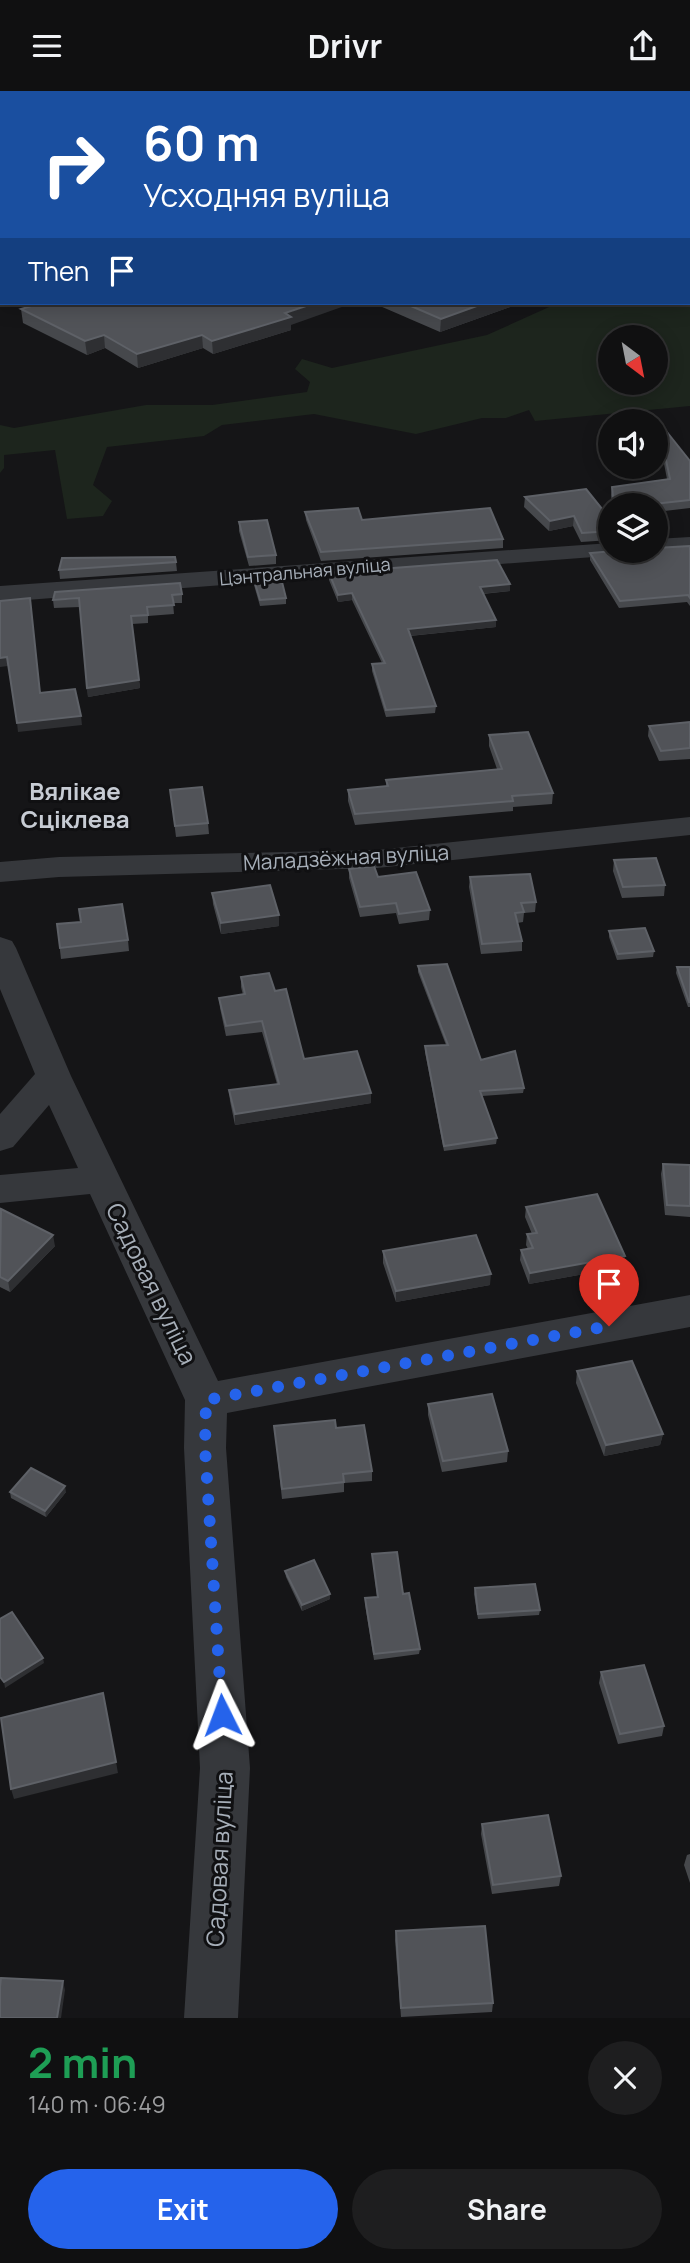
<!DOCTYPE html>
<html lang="en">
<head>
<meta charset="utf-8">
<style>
  :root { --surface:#101011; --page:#1e1e1f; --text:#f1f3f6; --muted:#9c9d9f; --line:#303031; --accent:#2563eb }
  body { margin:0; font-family:Manrope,sans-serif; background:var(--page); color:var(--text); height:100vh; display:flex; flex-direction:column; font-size:26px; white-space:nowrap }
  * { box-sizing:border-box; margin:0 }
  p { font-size:23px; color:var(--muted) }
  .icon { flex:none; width:38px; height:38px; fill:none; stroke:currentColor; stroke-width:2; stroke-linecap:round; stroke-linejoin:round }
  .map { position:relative; height:1927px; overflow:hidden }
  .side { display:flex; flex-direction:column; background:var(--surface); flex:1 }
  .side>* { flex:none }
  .hud { position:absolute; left:0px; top:0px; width:691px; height:214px; box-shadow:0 4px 18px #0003,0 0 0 2px var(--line); background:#1a4fa0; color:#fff; overflow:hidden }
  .needle { width:46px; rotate:148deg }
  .buttons { position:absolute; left:598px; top:234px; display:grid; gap:14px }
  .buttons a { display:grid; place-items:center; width:70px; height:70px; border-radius:50%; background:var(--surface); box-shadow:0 4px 18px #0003,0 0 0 2px var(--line); font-size:35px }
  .pin { position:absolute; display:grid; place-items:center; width:60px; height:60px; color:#fff; margin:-72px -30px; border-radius:50% 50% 50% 0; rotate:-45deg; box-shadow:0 0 7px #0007 }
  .pin .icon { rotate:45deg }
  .me { position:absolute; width:77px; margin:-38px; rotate:357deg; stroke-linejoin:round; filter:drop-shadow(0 0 5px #0008) }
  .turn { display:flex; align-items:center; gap:24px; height:147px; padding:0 28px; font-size:32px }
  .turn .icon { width:91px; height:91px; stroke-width:2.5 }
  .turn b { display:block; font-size:49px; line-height:60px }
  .then { display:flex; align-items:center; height:66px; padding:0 28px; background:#0003; gap:14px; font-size:26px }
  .round { display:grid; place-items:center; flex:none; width:74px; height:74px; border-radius:37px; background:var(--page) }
  .summary { display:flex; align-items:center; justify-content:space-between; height:119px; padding:0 28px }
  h1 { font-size:42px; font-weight:700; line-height:52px; color:#1e9e55 }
  .action { display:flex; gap:14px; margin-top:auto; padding:14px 28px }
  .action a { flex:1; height:80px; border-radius:42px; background:var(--accent); color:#fff; font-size:28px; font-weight:700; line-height:80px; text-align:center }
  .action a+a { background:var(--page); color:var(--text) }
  header { display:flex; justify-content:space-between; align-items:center; height:91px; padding:0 28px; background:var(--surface); font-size:32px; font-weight:700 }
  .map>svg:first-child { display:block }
  .green { fill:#1d251d; fill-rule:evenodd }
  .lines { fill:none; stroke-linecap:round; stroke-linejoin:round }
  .street { fill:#36383c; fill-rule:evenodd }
  .wall { fill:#46484c }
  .shaded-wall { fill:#2e2f32 }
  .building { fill:#515358; stroke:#5e6167; stroke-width:2 }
  .route { stroke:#2563eb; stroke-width:12; stroke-dasharray:0 21.6 }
  .labels { text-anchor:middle; stroke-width:6; stroke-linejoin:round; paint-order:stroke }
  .far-street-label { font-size:18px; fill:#a6aeb8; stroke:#101012 }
  .street-label { font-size:21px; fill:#a6aeb8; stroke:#101012 }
  .quarter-label { font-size:24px; font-weight:bold; fill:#c7ccd4; stroke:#101012 }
  .near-street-label { font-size:24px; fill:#a6aeb8; stroke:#101012 }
</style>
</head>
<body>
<header><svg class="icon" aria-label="menu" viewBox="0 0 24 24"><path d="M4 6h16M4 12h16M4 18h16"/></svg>Drivr<svg class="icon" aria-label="share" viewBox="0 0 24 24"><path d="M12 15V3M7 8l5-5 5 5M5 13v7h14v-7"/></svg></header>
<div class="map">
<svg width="690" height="1927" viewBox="0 0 690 1927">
  <rect width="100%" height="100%" fill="#151517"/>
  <path class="green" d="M690 151V315L535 330 529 319 506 327H482L416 343 314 323 222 334 204 345 107 356 93 394 112 410 103 425 67 428 55 359 4 364V377L0 382V334L14 337 146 314H212L307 301 310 291 295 278 302 268 332 277 487 244 558 212H690ZM611 247H656V292H611Z"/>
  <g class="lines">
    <g class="street">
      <polygon points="2,142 2,154 0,155 0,143"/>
      <polygon points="690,446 690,460 647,460 656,460 656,448"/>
      <polygon points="611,452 611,460 623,460 620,464 0,511 0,495"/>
      <polygon points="690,726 690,744 377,777 59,786 0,791 0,771 59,766 377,759"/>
      <polygon points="0,846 12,850 16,857 71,985 218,1290 690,1204 690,1236 227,1322 226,1357 250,1677 238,1927 184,1927 200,1677 184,1357 185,1309 90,1103 0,1112 0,1084 78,1077 49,1014 13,1056 0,1060 0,1023 35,983 0,898"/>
    </g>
  </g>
  <g class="wall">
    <polygon points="0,0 2,2 2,57 0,56"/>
    <polygon points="337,0 381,0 376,2 344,2"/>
    <polygon points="2,97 2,125 0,124 0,98"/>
    <polygon points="373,212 521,212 440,241"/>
    <polygon points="21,218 291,234 291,239 213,263 203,257 138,277 105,257 87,264 23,232"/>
    <polygon points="655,326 690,370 690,417 656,421 656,415 612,415 611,404 612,396 667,388 661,357 656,358 656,331 626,331 626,329"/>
    <polygon points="525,406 611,429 611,449 581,451 573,435 549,440 524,416"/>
    <polygon points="305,421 503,448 503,457 321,470 306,429"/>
    <polygon points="239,431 276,464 276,473 249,475 239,440"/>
    <polygon points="690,455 690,515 687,511 619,517 590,469 590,462 633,461"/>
    <polygon points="176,471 177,480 60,488 59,479"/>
    <polygon points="329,482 510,493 510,500 483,503 496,536 410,545 436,615 435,622 386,626 372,580 372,573 382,572 352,509 338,511 329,489"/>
    <polygon points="254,489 286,507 286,513 260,515 254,494"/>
    <polygon points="182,503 182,512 173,512 174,523 148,525 148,532 132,533 140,597 88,606 80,516 54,517 53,509"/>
    <polygon points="690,631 690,668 659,670 648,645 649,635"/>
    <polygon points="489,644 553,702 552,713 513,716 513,720 355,734 348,710 348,699 386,695 386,689 497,678 489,655"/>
    <polygon points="170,699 208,732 209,743 176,746"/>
    <polygon points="614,769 665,794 664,805 622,807 613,780"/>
    <polygon points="349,778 378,786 430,819 429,829 399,833 396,822 360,826 349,787"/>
    <polygon points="470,786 536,811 535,821 524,822 523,831 517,832 522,850 522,860 481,863 469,796"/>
    <polygon points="212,802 279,824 279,835 221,843 213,813"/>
    <polygon points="57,833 128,849 129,860 61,868"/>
    <polygon points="609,840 654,860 653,866 617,869 609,846"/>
    <polygon points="418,875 481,969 524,997 523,1002 482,1005 497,1047 496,1053 444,1060 425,961 425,955 446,954 418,881"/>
    <polygon points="677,876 690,876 690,916 688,916 676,882"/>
    <polygon points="241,886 275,900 304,968 371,1002 371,1012 235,1034 230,1010 229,999 277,993 262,941 226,945 220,917 219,907 243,904 241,896"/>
    <polygon points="663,1073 690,1074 690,1126 665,1124 661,1083"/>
    <polygon points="526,1116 625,1165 623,1176 529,1193 520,1169 521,1159 528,1158 526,1154 527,1143 532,1143 525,1126"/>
    <polygon points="0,1119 55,1155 10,1201 0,1196"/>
    <polygon points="383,1160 490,1194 396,1211 383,1172"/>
    <polygon points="577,1280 663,1343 660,1354 604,1365 576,1292"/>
    <polygon points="428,1313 508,1360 507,1371 442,1381 428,1324"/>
    <polygon points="274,1335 336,1337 372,1380 372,1390 344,1392 344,1401 282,1408"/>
    <polygon points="10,1401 66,1401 46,1426 11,1407"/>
    <polygon points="372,1463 403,1503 420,1558 419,1563 374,1569 365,1513 365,1507 377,1506"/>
    <polygon points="285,1480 330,1503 330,1508 302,1520 286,1486"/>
    <polygon points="475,1497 540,1519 539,1524 478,1528 474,1503"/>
    <polygon points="601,1581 664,1635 662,1645 618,1653 599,1592"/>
    <polygon points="482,1733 561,1785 559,1795 492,1803 481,1743"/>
    <polygon points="690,1763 690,1792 684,1774 687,1764"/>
    <polygon points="396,1840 493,1912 492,1921 401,1926 395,1849"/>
  </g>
  <g class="shaded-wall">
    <polygon points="370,0 381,0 376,2 365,2"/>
    <polygon points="315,212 353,212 291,234 291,239 213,263 212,250"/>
    <polygon points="485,212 521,212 440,241 441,228"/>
    <polygon points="104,244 105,257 87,264 85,250"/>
    <polygon points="202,244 203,257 138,277 137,263"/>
    <polygon points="574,425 573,435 549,440 550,430"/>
    <polygon points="510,493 510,500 479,503 480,496"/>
    <polygon points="352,502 352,509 338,511 338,504"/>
    <polygon points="496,529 496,536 408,545 408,538"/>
    <polygon points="7,566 8,575 0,576 0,567"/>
    <polygon points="139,589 140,597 88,606 87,597"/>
    <polygon points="81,625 82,634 18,641 17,632"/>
    <polygon points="279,824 279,835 221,843 221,832"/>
    <polygon points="371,1002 371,1012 235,1034 235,1023"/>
    <polygon points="53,1144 55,1155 10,1201 8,1190"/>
    <polygon points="625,1165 623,1176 529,1193 530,1182"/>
    <polygon points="491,1183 490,1194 396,1211 396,1200"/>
    <polygon points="663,1343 660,1354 604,1365 606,1354"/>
    <polygon points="65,1395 66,1401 46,1426 45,1420"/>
    <polygon points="330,1503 330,1508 302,1520 302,1514"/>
    <polygon points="43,1567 44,1572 5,1597 4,1591"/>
    <polygon points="116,1671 118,1682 14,1708 11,1698"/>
    <polygon points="63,1890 65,1899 61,1927 57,1927"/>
  </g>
  <g class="building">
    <polygon points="0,0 86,0 91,2 2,2 2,44 0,43"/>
    <polygon points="352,0 370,0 365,2"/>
    <polygon points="511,0 690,0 690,128 690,2 512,2"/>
    <polygon points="2,97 2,113 0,112 0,98"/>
    <polygon points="42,212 315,212 285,222 291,226 212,250 202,244 137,263 104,244 85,250 21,218"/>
    <polygon points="404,212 485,212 441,228"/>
    <polygon points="655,326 690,370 690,409 635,415 614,415 612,396 670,388 662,350 656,350 656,331 627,331 626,329"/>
    <polygon points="586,398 611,429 611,440 582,442 574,425 550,430 525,406"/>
    <polygon points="358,417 362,429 490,417 503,448 321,461 305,421"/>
    <polygon points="267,429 276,464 248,466 239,431"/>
    <polygon points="690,455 690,507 688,504 620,510 590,462 614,460 632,460 633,461 634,460 656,460 656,457"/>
    <polygon points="175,466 176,471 59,479 62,467"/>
    <polygon points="497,469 510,493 480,496 496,529 408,538 436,615 386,619 372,573 385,572 352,502 338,504 329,482"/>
    <polygon points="281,487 286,507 260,509 254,489"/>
    <polygon points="180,492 182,503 172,504 174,514 147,516 148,524 131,525 139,589 87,597 79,507 53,509 55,501"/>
    <polygon points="30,507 40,602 75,598 81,625 17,632 7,566 0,567 0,510"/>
    <polygon points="690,631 690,657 661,660 649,635"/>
    <polygon points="528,641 553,702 512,705 513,710 355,723 348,699 388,695 386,689 502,678 489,644"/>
    <polygon points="202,696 208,732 175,735 170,699"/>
    <polygon points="656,767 665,794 623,796 614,769"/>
    <polygon points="374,775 378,786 416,781 430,819 399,823 396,812 360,816 349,778"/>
    <polygon points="530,783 536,811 521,812 524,821 515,822 522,850 482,853 470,786"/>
    <polygon points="270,794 279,824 221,832 212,802"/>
    <polygon points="122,813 128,849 60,857 57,833 81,831 79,818"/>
    <polygon points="645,837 654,860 618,863 609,840"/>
    <polygon points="447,873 481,969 515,960 524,997 480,1000 497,1047 444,1055 425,955 448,954 418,875"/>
    <polygon points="677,876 690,876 690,911 689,911"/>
    <polygon points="269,882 275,900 286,898 304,968 357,960 371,1002 235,1023 229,999 279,993 262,930 226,935 219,907 245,903 241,886"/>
    <polygon points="663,1073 690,1074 690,1115 667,1114"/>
    <polygon points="597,1103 625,1165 530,1182 521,1159 533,1157 527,1143 537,1142 526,1116"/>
    <polygon points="1,1118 53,1144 8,1190 0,1186"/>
    <polygon points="476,1144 491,1183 396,1200 383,1160"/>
    <polygon points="632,1270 663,1343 606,1354 577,1280"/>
    <polygon points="492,1303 508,1360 443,1370 428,1313"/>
    <polygon points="335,1329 336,1337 364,1334 372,1380 343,1383 344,1391 282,1398 274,1335"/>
    <polygon points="31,1377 65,1395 45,1420 10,1401"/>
    <polygon points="397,1461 403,1503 409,1502 420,1558 374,1563 365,1507 378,1506 372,1463"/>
    <polygon points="314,1469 330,1503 302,1514 285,1480"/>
    <polygon points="535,1493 540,1519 478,1523 475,1497"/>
    <polygon points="12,1521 43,1567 4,1591 0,1586 0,1528"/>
    <polygon points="644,1574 664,1635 620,1643 601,1581"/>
    <polygon points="103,1602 116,1671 11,1698 1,1627"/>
    <polygon points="548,1724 561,1785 493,1794 482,1733"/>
    <polygon points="485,1835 493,1912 401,1917 396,1840"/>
    <polygon points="1,1887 63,1890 57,1927 0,1927 0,1896"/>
  </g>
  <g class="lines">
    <polyline class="route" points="222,1624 205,1357 206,1309 609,1235"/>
  </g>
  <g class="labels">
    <g class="far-street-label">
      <text transform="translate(305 481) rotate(-5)" y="6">Цэнтральная вуліца</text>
    </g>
    <g class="street-label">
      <text transform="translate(346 767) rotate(-3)" y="7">Маладзёжная вуліца</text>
    </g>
    <g class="quarter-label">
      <text x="75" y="709">Вялікае<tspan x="75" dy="28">Сціклева</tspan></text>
    </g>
    <g class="near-street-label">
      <text transform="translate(151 1193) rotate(64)" y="8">Садовая вуліца</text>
      <text transform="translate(220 1768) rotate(-87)" y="8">Садовая вуліца</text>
    </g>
  </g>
</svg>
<div class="buttons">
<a><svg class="needle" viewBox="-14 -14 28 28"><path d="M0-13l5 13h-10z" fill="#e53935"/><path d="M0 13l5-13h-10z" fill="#9c9d9f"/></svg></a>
<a><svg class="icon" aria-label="sound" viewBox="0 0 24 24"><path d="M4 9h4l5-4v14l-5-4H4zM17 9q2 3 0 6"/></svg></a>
<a><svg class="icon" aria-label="layers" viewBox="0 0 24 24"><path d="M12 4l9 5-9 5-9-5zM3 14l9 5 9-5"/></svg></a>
</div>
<div class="pin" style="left:609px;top:1235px;background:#d93025"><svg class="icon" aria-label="arrive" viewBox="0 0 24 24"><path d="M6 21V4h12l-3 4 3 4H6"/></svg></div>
<svg class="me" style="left:222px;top:1624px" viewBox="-20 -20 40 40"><path d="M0-17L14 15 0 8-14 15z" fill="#2563eb" stroke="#fff" stroke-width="4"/></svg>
<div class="hud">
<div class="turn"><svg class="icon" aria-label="right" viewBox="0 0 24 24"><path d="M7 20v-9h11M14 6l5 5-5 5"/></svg><div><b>60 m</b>Усходняя вуліца</div></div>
<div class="then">Then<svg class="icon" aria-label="arrive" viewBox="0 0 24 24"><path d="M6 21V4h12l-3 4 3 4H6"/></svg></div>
</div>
</div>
<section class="side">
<div class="summary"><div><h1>2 min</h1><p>140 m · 06:49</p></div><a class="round"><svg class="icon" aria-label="close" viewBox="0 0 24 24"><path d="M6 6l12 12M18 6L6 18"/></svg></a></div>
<div class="action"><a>Exit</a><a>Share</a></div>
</section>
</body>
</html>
